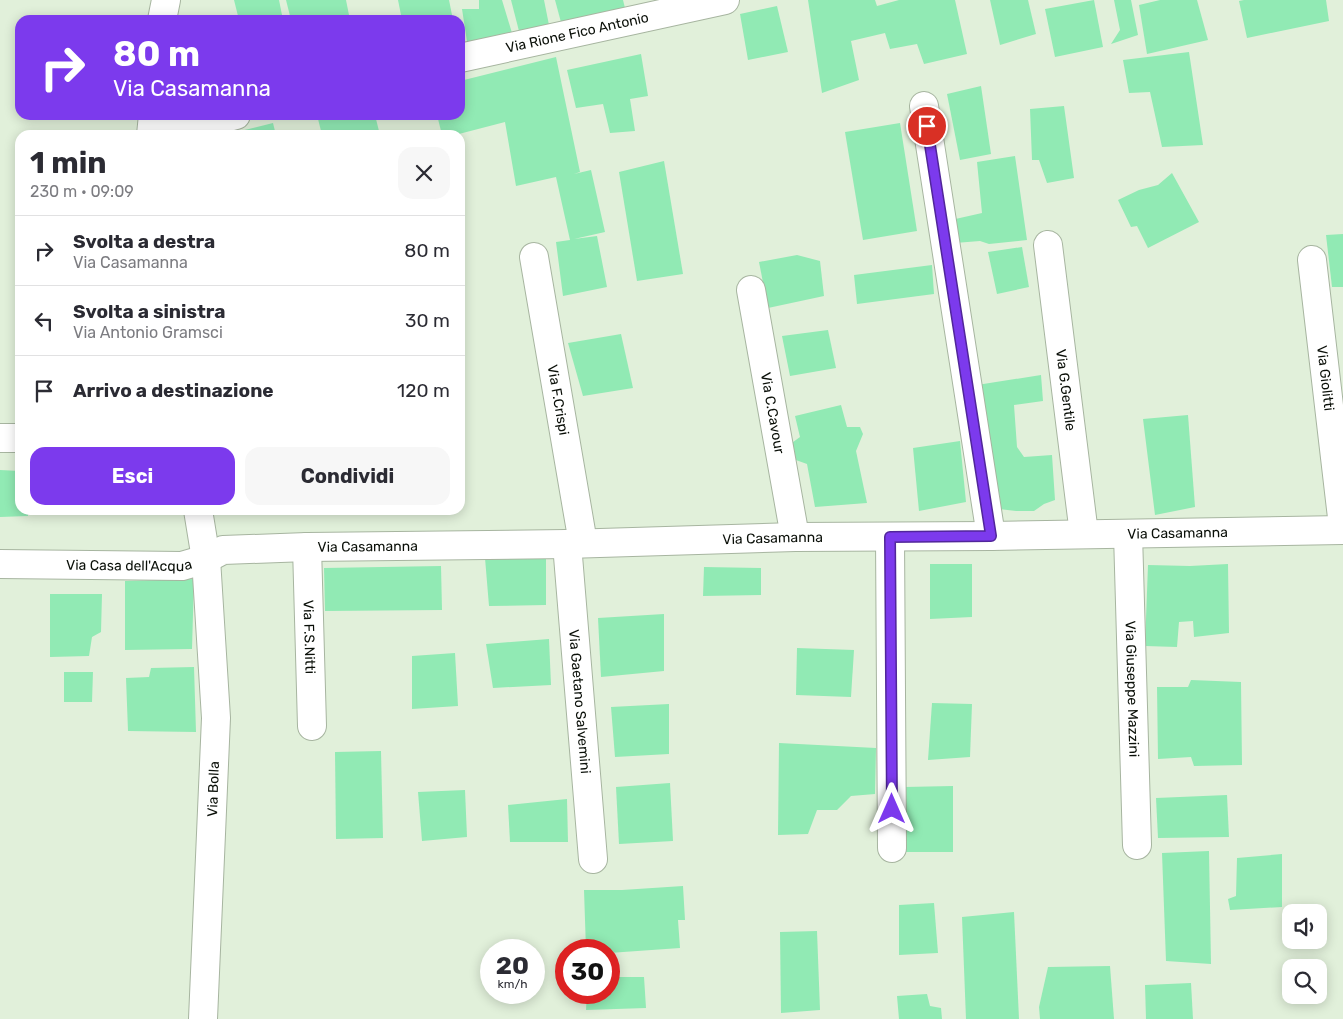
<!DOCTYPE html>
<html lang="it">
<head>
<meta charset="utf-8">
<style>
  :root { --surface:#fff; --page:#f7f7f7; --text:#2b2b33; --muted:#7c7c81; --line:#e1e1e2; --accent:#7c3aed }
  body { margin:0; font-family:Rubik,sans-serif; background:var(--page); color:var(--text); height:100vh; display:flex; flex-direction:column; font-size:19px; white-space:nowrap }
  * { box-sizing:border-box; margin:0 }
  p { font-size:16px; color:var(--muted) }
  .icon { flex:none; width:28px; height:28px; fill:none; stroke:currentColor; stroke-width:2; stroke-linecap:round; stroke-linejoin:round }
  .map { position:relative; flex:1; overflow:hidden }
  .drawer { position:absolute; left:15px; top:130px; width:450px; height:385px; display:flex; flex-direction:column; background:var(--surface); border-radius:15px; box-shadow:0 2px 12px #0003 }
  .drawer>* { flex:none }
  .guide { position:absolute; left:15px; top:15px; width:450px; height:105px; border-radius:15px; box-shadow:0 2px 12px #0003; background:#7c3aed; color:#fff; overflow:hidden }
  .fabs { position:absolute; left:1282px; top:904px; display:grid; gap:10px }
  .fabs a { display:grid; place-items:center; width:45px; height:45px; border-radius:10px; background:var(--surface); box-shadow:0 2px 12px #0003; font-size:25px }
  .speed { position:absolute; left:480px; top:939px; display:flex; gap:10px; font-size:25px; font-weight:700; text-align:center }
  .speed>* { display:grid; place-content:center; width:65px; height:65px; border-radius:50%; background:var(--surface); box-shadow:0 2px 12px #0003; line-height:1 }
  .speed small { font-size:12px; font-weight:400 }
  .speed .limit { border:8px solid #d22; background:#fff; color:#111 }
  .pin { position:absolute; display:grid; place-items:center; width:42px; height:42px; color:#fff; margin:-21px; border:2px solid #fff; border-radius:50%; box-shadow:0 1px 5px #0007 }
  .me { position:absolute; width:55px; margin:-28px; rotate:0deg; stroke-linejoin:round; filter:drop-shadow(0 0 4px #0008) }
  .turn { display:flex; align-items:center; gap:18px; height:105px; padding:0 15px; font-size:22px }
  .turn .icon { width:65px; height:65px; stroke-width:2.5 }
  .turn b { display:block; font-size:35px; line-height:42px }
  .round { display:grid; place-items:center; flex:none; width:52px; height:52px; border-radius:15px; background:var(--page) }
  .head { display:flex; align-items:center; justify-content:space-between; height:85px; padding:0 15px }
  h1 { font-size:30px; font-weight:700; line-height:38px }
  .action { display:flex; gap:10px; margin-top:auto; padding:10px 15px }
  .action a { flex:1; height:58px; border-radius:15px; background:var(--accent); color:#fff; font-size:20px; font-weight:700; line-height:58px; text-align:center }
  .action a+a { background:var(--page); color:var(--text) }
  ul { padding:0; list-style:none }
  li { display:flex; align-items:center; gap:15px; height:70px; padding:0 15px; border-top:1px solid var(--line) }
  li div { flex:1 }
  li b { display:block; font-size:19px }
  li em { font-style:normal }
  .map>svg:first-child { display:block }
  .building { fill:#91eab4 }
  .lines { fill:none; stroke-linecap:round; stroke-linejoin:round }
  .minor-casing { stroke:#a7b5a0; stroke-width:30 }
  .minor { stroke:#fff; stroke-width:28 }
  .route-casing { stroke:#51269a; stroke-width:12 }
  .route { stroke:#7c3aed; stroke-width:9 }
  .labels { text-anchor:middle; stroke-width:4; stroke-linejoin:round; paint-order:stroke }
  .street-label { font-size:14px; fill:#0a0f08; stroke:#fff }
</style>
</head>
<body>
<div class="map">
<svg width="1343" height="1019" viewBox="0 0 1343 1019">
  <rect width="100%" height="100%" fill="#e1f0da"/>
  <g class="building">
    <polygon points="234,0 279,0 283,20 239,20"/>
    <polygon points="286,0 346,0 350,20 291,20"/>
    <polygon points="398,0 449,0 453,20 402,20"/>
    <polygon points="479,0 502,0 512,33 468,48 462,9 479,9"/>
    <polygon points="511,0 544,0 550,30 520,35"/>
    <polygon points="555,0 623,0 625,8 562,26"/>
    <polygon points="808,0 875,0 877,6 899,0 955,0 967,54 924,64 917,44 890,49 885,33 851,41 859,80 822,93"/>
    <polygon points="990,0 1028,0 1036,34 1000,45"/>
    <polygon points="1094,0 1103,47 1055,57 1045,9"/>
    <polygon points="1114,0 1131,0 1138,35 1111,44 1120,30"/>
    <polygon points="1160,0 1197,0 1208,40 1147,54 1139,5"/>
    <polygon points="1244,0 1326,0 1329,21 1247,38 1239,1"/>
    <polygon points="777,6 788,52 748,60 740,14"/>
    <polygon points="1189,52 1203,145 1162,147 1150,92 1129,93 1123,60"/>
    <polygon points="641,54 648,96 630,99 635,131 610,133 603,104 576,108 567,70"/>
    <polygon points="556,57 580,172 574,174 591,170 605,232 574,239 597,236 607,287 563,296 556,242 570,240 556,177 516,186 505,122 455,135 442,135 437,115 460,115 460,81"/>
    <polygon points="981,86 991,154 960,160 947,94"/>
    <polygon points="1064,106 1074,178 1047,183 1039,160 1032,160 1030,109"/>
    <polygon points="317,115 375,115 380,135 322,135"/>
    <polygon points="273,123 276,135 232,135 232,133"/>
    <polygon points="900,123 917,231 863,240 845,132"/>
    <polygon points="1015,156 1027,240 989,244 980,241 955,243 951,220 982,213 977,162"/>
    <polygon points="664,161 683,274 637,281 619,172"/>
    <polygon points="1172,173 1199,222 1148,248 1137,226 1131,227 1118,200 1139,190 1158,185"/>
    <polygon points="1343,234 1343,287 1332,287 1326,235"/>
    <polygon points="1022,247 1029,287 997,294 988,252"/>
    <polygon points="797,255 820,261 824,296 768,308 759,262"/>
    <polygon points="932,265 934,294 857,304 854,275"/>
    <polygon points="828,330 836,368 790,376 782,336"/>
    <polygon points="621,334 633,388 583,396 568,343"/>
    <polygon points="1041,375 1043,401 1014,405 1017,447 1024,457 1052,455 1055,500 1044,504 1034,511 1016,511 999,509 977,385"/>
    <polygon points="841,405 847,427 860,427 863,434 856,451 867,503 815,507 807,464 793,459 789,445 800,437 795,416"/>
    <polygon points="1188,415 1195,507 1155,515 1143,419"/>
    <polygon points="960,441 966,502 919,511 913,448"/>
    <polygon points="0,470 20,471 20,510 28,510 28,516 0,517"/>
    <polygon points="546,555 546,605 489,606 485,558"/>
    <polygon points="930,564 972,564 972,617 930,619"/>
    <polygon points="1228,564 1229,633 1194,637 1193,621 1179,622 1177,647 1145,646 1148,565 1190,566"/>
    <polygon points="441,566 442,610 325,611 324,568"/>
    <polygon points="704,567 761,568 761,595 703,596"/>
    <polygon points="194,579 192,649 125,650 125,581"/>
    <polygon points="50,594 102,594 101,632 92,637 89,656 50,657"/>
    <polygon points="664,614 664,671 601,677 598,618"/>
    <polygon points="549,639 551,685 493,688 486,644"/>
    <polygon points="797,648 854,650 851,697 796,695"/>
    <polygon points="455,653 458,706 412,709 412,656"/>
    <polygon points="194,667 196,732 128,731 126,678 149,677 151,668"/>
    <polygon points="64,672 93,672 92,702 64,702"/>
    <polygon points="1191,680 1241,682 1242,765 1194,766 1191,757 1158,759 1157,687 1188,687"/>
    <polygon points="932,703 972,704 970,757 928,760"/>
    <polygon points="669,704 669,754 615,757 611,707"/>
    <polygon points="779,743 876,748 875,794 851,796 837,810 817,810 808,834 778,835"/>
    <polygon points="381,751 383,838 336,839 335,752"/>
    <polygon points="670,783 673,841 619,844 616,787"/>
    <polygon points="953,786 953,852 903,852 904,787"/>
    <polygon points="465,790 467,837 422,841 418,792"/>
    <polygon points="1227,795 1229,837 1158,838 1156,798"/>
    <polygon points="567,799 568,842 510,842 508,805"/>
    <polygon points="1209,851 1211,964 1166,961 1162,853"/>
    <polygon points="1282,854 1282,907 1230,910 1228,899 1236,896 1237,858"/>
    <polygon points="683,886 685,920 678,920 680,948 609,953 609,950 586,950 584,890 622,890"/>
    <polygon points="934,903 938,953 899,955 899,905"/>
    <polygon points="1014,912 1019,1019 966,1019 962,917"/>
    <polygon points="817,931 820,1010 781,1013 780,932"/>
    <polygon points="1110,966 1114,1019 1040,1019 1039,1007 1048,967"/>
    <polygon points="609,977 644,977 646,1008 586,1010 587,992 609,992"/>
    <polygon points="1191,983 1193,1019 1146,1019 1145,985"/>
    <polygon points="927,994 930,1006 941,1008 942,1019 899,1019 897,996"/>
  </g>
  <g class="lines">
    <defs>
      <g id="minor">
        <polyline points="162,20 166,0"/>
        <path id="s1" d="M460 58 725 0"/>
        <polyline points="924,106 991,536"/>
        <polyline points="151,135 153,115"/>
        <polyline points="162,135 236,115"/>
        <path id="s2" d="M1048 245 1084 534"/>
        <path id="s3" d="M534 257 583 543"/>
        <path id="s4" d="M1312 260 1343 526"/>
        <path id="s5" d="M751 290 795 537"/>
        <polyline points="0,438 20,438"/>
        <polyline points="198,510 206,559 216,718 203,1019"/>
        <path id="s6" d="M1128 534 1137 845"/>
        <polyline points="890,537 892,848"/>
        <path id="s7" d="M567 544 593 859"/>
        <path id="s8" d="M307 547 312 726"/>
        <path id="s9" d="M0 564 182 566 206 559 223 550 307 547 567 544 795 537 991 536 1343 530"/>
      </g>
    </defs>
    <use href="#minor" class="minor-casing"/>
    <use href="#minor" class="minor"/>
  </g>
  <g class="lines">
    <defs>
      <polyline id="route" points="892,809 890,537 991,536 927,126"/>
    </defs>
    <use href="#route" class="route-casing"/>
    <use href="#route" class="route"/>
  </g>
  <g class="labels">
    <g class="street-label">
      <text dy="5" stroke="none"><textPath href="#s1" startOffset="120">Via Rione Fico Antonio</textPath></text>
      <text dy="5" stroke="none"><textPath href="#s4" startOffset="119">Via Giolitti</textPath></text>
      <text dy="5" stroke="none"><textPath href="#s2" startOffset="146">Via G.Gentile</textPath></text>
      <text dy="5" stroke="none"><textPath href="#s3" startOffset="145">Via F.Crispi</textPath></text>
      <text dy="5" stroke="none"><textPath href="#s5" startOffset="125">Via C.Cavour</textPath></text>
      <text dy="5" stroke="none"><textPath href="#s9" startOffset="1181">Via Casamanna</textPath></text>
      <text dy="5" stroke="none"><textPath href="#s9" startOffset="776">Via Casamanna</textPath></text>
      <text dy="5" stroke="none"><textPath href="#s9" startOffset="371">Via Casamanna</textPath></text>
      <text dy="5" stroke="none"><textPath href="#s9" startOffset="129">Via Casa dell'Acqua</textPath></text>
      <text dy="5" stroke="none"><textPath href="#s8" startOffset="90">Via F.S.Nitti</textPath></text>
      <text dy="5" stroke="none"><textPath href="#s6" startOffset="155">Via Giuseppe Mazzini</textPath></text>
      <text dy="5" stroke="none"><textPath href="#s7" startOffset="158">Via Gaetano Salvemini</textPath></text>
      <text transform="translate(213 789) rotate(-88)" y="5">Via Bolla</text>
    </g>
  </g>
</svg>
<div class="fabs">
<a><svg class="icon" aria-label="sound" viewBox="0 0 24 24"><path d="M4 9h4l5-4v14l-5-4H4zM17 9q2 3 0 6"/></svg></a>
<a><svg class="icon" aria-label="search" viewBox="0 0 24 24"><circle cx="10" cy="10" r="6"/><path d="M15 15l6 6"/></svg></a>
</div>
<div class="speed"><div>20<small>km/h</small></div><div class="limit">30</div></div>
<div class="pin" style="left:927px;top:126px;background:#d93025"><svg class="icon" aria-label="arrive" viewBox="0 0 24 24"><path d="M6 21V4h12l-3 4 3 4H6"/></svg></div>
<svg class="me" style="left:892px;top:809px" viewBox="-20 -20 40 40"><path d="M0-17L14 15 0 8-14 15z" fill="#7c3aed" stroke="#fff" stroke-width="4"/></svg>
<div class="guide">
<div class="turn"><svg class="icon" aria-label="right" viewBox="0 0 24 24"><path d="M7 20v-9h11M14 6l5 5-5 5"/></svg><div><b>80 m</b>Via Casamanna</div></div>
</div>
<section class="drawer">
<div class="head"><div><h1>1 min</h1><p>230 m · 09:09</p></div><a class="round"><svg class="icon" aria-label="close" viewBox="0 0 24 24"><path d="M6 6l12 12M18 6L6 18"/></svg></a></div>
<ul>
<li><svg class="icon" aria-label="right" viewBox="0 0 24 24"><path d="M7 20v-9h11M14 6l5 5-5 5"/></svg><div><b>Svolta a destra</b><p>Via Casamanna</p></div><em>80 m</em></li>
<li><svg class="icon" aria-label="left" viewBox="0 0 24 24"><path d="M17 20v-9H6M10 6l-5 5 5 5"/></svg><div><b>Svolta a sinistra</b><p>Via Antonio Gramsci</p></div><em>30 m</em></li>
<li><svg class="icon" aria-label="arrive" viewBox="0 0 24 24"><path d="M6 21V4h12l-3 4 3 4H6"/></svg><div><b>Arrivo a destinazione</b></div><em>120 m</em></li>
</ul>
<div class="action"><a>Esci</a><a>Condividi</a></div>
</section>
</div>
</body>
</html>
